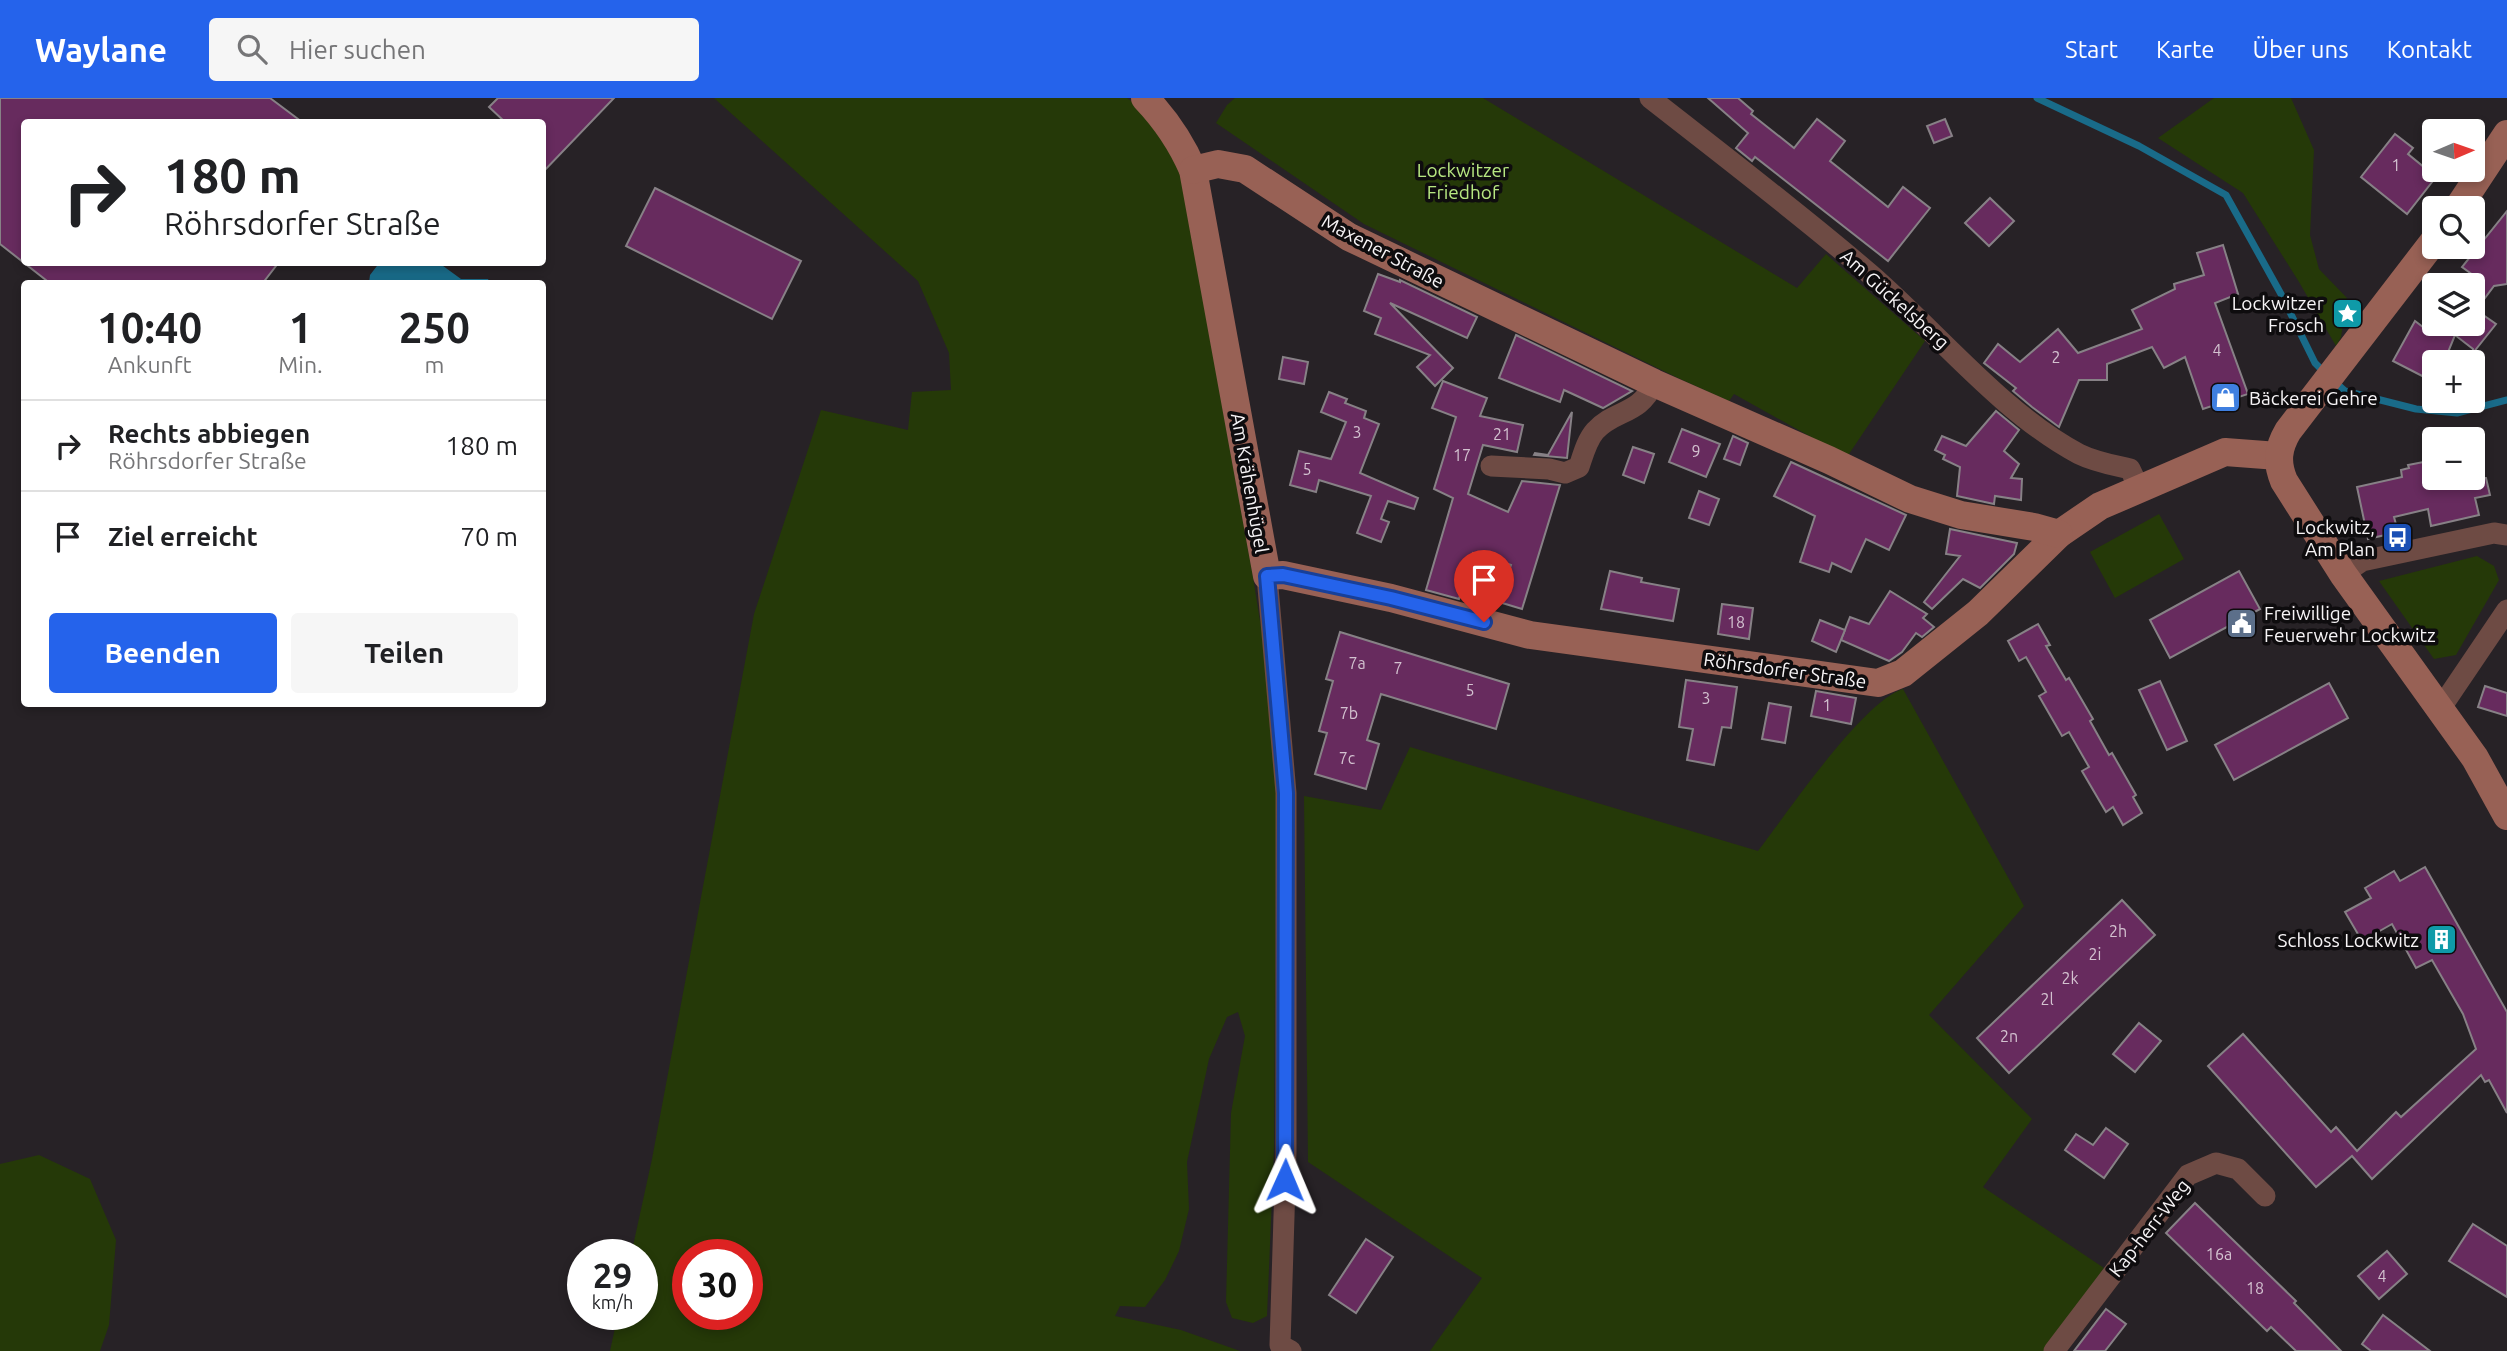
<!DOCTYPE html>
<html lang="de">
<head>
<meta charset="utf-8">
<style>
  :root { --surface:#fff; --page:#f6f6f6; --text:#202124; --muted:#757577; --line:#e0e0e0; --accent:#2563eb }
  body { margin:0; font-family:Ubuntu,sans-serif; background:var(--page); color:var(--text); height:100vh; display:flex; flex-direction:column; font-size:26px; white-space:nowrap }
  * { box-sizing:border-box; margin:0 }
  p { font-size:23px; color:var(--muted) }
  .icon { flex:none; width:38px; height:38px; fill:none; stroke:currentColor; stroke-width:2; stroke-linecap:round; stroke-linejoin:round }
  .map { position:relative; flex:1; overflow:hidden }
  .side { position:absolute; left:21px; top:182px; width:525px; height:427px; display:flex; flex-direction:column; background:var(--surface); border-radius:7px; box-shadow:0 4px 10px #0003 }
  .side>* { flex:none }
  .top-card { position:absolute; left:21px; top:21px; width:525px; height:147px; border-radius:7px; box-shadow:0 4px 10px #0003; background:#fff; color:var(--text); overflow:hidden }
  .needle { width:46px; rotate:88deg }
  .buttons { position:absolute; left:2422px; top:21px; display:grid; gap:14px }
  .buttons a { display:grid; place-items:center; width:63px; height:63px; border-radius:7px; background:var(--surface); box-shadow:0 4px 10px #0003; font-size:35px }
  .speed { position:absolute; left:567px; top:1141px; display:flex; gap:14px; font-size:35px; font-weight:700; text-align:center }
  .speed>* { display:grid; place-content:center; width:91px; height:91px; border-radius:50%; background:var(--surface); box-shadow:0 4px 10px #0003; line-height:1 }
  .speed small { font-size:18px; font-weight:400 }
  .speed .limit { border:10px solid #d22; background:#fff; color:#111 }
  .pin { position:absolute; display:grid; place-items:center; width:60px; height:60px; color:#fff; margin:-72px -30px; border-radius:50% 50% 50% 0; rotate:-45deg; box-shadow:0 0 7px #0007 }
  .pin .icon { rotate:45deg }
  .me { position:absolute; width:77px; margin:-38px; rotate:1deg; stroke-linejoin:round; filter:drop-shadow(0 0 5px #0008) }
  .turn { display:flex; align-items:center; gap:24px; height:147px; padding:0 28px; font-size:32px }
  .turn .icon { width:91px; height:91px; stroke-width:2.5 }
  .turn b { display:block; font-size:49px; line-height:60px }
  .eta { display:flex; justify-content:space-evenly; align-items:center; height:119px; text-align:center }
  .eta b { font-size:42px; font-weight:600; line-height:49px }
  .button { display:flex; gap:14px; margin-top:auto; padding:14px 28px }
  .button a { flex:1; height:80px; border-radius:7px; background:var(--accent); color:#fff; font-size:28px; font-weight:600; line-height:80px; text-align:center }
  .button a+a { background:var(--page); color:var(--text) }
  ul { padding:0; list-style:none }
  li { display:flex; align-items:center; gap:21px; height:91px; padding:0 28px; border-top:2px solid var(--line) }
  li div { flex:1 }
  li b { display:block; font-size:26px }
  li em { font-style:normal }
  header { display:flex; align-items:center; gap:42px; box-sizing:border-box; height:98px; padding:0 35px; background:var(--accent); color:#fff }
  header strong { font-size:33px }
  nav { display:flex; gap:38px; margin-inline-start:auto; font-size:24px }
  .search { width:490px; height:63px; background:var(--page); display:flex; align-items:center; gap:18px; box-sizing:border-box; padding:0 24px; border-radius:7px; color:var(--muted); font-size:26px }
  .map>svg:first-child { display:block }
  .green { fill:#253908; fill-rule:evenodd }
  .water { fill:#196b89 }
  .lines { fill:none; stroke-linecap:round; stroke-linejoin:round }
  .stream { stroke:#196b89; stroke-width:7 }
  .building { fill:#672b5e; stroke:#878186; stroke-width:2 }
  .street { stroke:#6e4b44; stroke-width:21 }
  .secondary { stroke:#986155; stroke-width:28 }
  .route-casing { stroke:#184099; stroke-width:18 }
  .route { stroke:#2563eb; stroke-width:12 }
  .labels { text-anchor:middle; stroke-width:7; stroke-linejoin:round; paint-order:stroke }
  .number-label { font-size:16px; fill:#d3c2d0 }
  .park-label { font-size:19px; fill:#b7e781; stroke:#0e0c0e }
  .street-label { font-size:19px; fill:#f7f4f6; stroke:#0e0c0e }
  .poi-label { font-size:19px; fill:#f7f4f6; stroke:#0e0c0e; text-anchor:end }
</style>
</head>
<body>
<header>
<strong>Waylane</strong>
<div class="search"><svg class="icon" aria-label="search" viewBox="0 0 24 24"><circle cx="10" cy="10" r="6"/><path d="M15 15l6 6"/></svg>Hier suchen</div>
<nav><a>Start</a><a>Karte</a><a>Über uns</a><a>Kontakt</a></nav>
</header>
<div class="map">
<svg width="2507" height="1253" viewBox="0 0 2507 1253">
  <rect width="100%" height="100%" fill="#272226"/>
  <g class="green">
    <path d="M714 0H1127C1151 16 1166 43 1179 69L1252 473 1271 592 1276 697 1274 1051 1267 1218 1253 1225 1232 1220 1226 1204 1231 1015 1245 938 1238 914 1227 919 1209 961 1187 1064 1189 1111 1179 1153 1165 1182 1145 1209 1120 1208 1115 1218 1181 1232 1240 1253H610L618 1216H642V1157H631L652 1061 754 516 821 312 908 332 912 294 951 292 949 255 918 183ZM688 1157H747V1216H688Z"/>
    <polygon points="1235,0 1483,0 1797,190 1826,156 1925,243 1847,359 1734,296 1729,303 1678,280 1364,126 1216,25 1227,7"/>
    <polygon points="2214,0 2291,0 2314,52 2310,137 2319,171 2347,200 2341,239 2336,248 2299,184 2243,95 2158,40"/>
    <polygon points="2159,416 2184,461 2115,500 2090,454"/>
    <polygon points="2477,458 2494,468 2499,482 2456,557 2434,561 2379,483"/>
    <path d="M1903 591 2024 808 1929 917 2032 1021 1983 1089 2104 1170 2045 1253H1430L1482 1180 1308 1064 1304 698 1381 712 1410 649 1758 753C1787 715 1863 603 1903 591Z"/>
    <polygon points="39,1057 90,1081 116,1142 109,1227 100,1253 0,1253 0,1066"/>
  </g>
  <polygon class="water" points="380,164 439,165 461,181 488,181 490,185 369,185 370,177"/>
  <g class="lines">
    <g class="stream">
      <polyline points="2037,0 2139,48 2226,97 2281,196 2315,265 2324,274"/>
      <polyline points="2333,282 2345,293 2416,311 2457,315 2507,302"/>
    </g>
  </g>
  <g class="building">
    <polygon points="0,0 270,0 302,24 24,24 24,164 279,164 262,186 51,186 0,146"/>
    <polygon points="498,0 614,0 542,75 542,24 505,24 489,9"/>
    <polygon points="1708,0 1738,0 1753,13 1751,16 1794,50 1817,21 1845,43 1830,63 1888,109 1903,89 1930,110 1888,163 1755,59 1752,63 1736,50 1748,35"/>
    <polygon points="1945,21 1952,38 1934,45 1927,28"/>
    <polygon points="2395,36 2413,50 2408,56 2436,79 2407,116 2361,79"/>
    <polygon points="655,90 801,163 772,221 626,148"/>
    <polygon points="1990,100 2014,123 1989,148 1965,125"/>
    <polygon points="2507,113 2507,186 2494,188 2476,212 2496,226 2473,255 2473,251 2455,237 2444,264 2434,264 2434,284 2393,263 2415,223 2423,229 2425,226 2473,226 2473,177 2462,169"/>
    <polygon points="2223,147 2238,196 2215,205 2248,296 2203,311 2185,259 2164,270 2152,249 2107,266 2107,282 2079,282 2059,329 2032,309 2013,293 2016,290 1984,265 1998,246 2020,264 2058,231 2078,255 2142,231 2132,212 2175,191 2174,186 2204,177 2197,155"/>
    <polygon points="1378,176 1400,184 1400,182 1477,219 1467,240 1390,205 1453,270 1435,288 1417,269 1430,257 1375,236 1381,220 1364,213"/>
    <polygon points="1516,237 1632,293 1603,310 1564,292 1560,304 1499,280"/>
    <polygon points="1283,259 1308,264 1304,286 1279,281"/>
    <polygon points="1443,283 1487,300 1480,318 1523,327 1517,354 1483,347 1468,396 1508,414 1522,383 1560,387 1522,511 1499,504 1511,467 1473,455 1459,501 1426,492 1453,400 1434,391 1456,319 1432,310"/>
    <polygon points="1329,294 1347,301 1345,305 1366,313 1364,320 1379,326 1360,375 1418,400 1414,411 1388,403 1381,421 1389,424 1381,444 1357,435 1371,398 1319,382 1316,394 1290,387 1299,353 1331,361 1346,324 1321,314"/>
    <polygon points="1996,313 2019,332 2004,353 2019,366 2011,380 2022,381 2021,402 1995,398 1994,406 1957,398 1960,369 1943,361 1945,357 1935,352 1942,338 1966,348"/>
    <polygon points="1572,314 1567,360 1534,357 1535,355 1548,357"/>
    <polygon points="1682,331 1720,346 1706,379 1669,364"/>
    <polygon points="1733,338 1748,345 1740,367 1724,361"/>
    <polygon points="1633,349 1654,356 1644,385 1623,377"/>
    <polygon points="2434,362 2434,380 2486,380 2490,397 2475,400 2479,417 2431,428 2428,411 2394,419 2398,434 2368,441 2357,389 2402,379 2401,372 2409,370 2408,367"/>
    <polygon points="1791,364 1906,417 1889,452 1866,441 1851,474 1832,465 1829,474 1800,464 1815,418 1774,398"/>
    <polygon points="1699,393 1719,401 1709,427 1689,420"/>
    <polygon points="1950,431 2017,445 2014,456 1980,490 1963,481 1932,511 1924,504 1960,458 1946,456"/>
    <polygon points="1610,473 1642,480 1641,484 1679,491 1673,523 1601,511"/>
    <polygon points="2239,473 2260,511 2170,560 2150,522"/>
    <polygon points="1890,493 1927,516 1923,520 1934,529 1922,539 1916,535 1902,554 1889,563 1841,542 1850,519 1869,526"/>
    <polygon points="1722,506 1753,510 1749,541 1718,536"/>
    <polygon points="1820,522 1845,532 1836,554 1812,543"/>
    <polygon points="2038,526 2050,547 2046,548 2066,582 2069,580 2093,621 2090,623 2109,657 2112,655 2136,697 2133,699 2142,715 2123,727 2113,709 2106,714 2082,673 2089,669 2069,634 2062,638 2039,598 2046,594 2026,559 2019,563 2008,543"/>
    <polygon points="1340,534 1509,586 1496,631 1381,596 1367,642 1379,646 1366,691 1315,676 1327,635 1319,633 1333,583 1326,581"/>
    <polygon points="1686,582 1737,589 1731,630 1722,629 1714,667 1687,662 1693,631 1679,629"/>
    <polygon points="2160,583 2187,643 2167,652 2139,592"/>
    <polygon points="2329,585 2348,620 2234,682 2215,647"/>
    <polygon points="2485,588 2507,595 2507,618 2478,609"/>
    <polygon points="1816,593 1856,600 1851,626 1811,618"/>
    <polygon points="1769,605 1791,609 1785,645 1762,641"/>
    <polygon points="2425,769 2507,914 2507,1015 2489,982 2485,984 2481,977 2372,1081 2352,1058 2316,1089 2208,968 2243,936 2331,1034 2336,1029 2357,1053 2396,1014 2401,1019 2476,951 2463,916 2432,862 2416,870 2392,826 2362,843 2345,814 2371,800 2365,790 2394,773 2400,783"/>
    <polygon points="2122,802 2155,837 2009,975 1977,940"/>
    <polygon points="2139,925 2161,943 2135,974 2113,956"/>
    <polygon points="2106,1030 2128,1046 2104,1080 2065,1052 2076,1036 2093,1047"/>
    <polygon points="2195,1105 2296,1203 2294,1205 2341,1253 2296,1253 2271,1229 2267,1233 2166,1135"/>
    <polygon points="2473,1126 2507,1148 2507,1199 2449,1163"/>
    <polygon points="1366,1141 1393,1159 1356,1215 1329,1197"/>
    <polygon points="2387,1153 2407,1176 2379,1201 2358,1178"/>
    <polygon points="2106,1211 2126,1226 2105,1253 2074,1253"/>
    <polygon points="2383,1217 2430,1253 2371,1253 2362,1246"/>
  </g>
  <g class="lines">
    <g class="street">
      <path d="M1650 0C1724 58 1799 115 1870 176 1936 233 2003 316 2079 356 2095 364 2113 367 2130 371L2139 390"/>
      <path d="M1491 368 1549 371 1565 375 1579 369C1583 357 1587 342 1595 333 1615 311 1639 318 1654 285"/>
      <polyline points="2343,476 2362,463 2494,435 2507,437"/>
      <polyline points="1267,478 1286,695 1286,1054 1280,1247 1291,1253"/>
      <polyline points="2440,611 2507,512"/>
      <polyline points="2054,1253 2188,1077 2216,1065 2238,1071 2265,1098"/>
    </g>
    <g class="secondary">
      <path d="M1145 0C1166 22 1181 44 1193 72L1267 478 1283 477 1391 500 1530 537 1878 585 1903 575 1978 515 2059 436 2100 408 2225 354 2278 358"/>
      <polyline points="1193,72 1218,66 1245,71 1349,139 1654,285 1829,362 1910,401 1961,417 2034,429 2059,436"/>
      <polyline points="2458,110 2507,36"/>
      <path d="M2434 143 2288 333C2278 350 2276 364 2284 383L2343 476 2475 660 2507 718"/>
    </g>
  </g>
  <g class="lines">
    <defs>
      <polyline id="route" points="1285,1082 1286,695 1267,478 1283,477 1391,500 1484,524"/>
    </defs>
    <use href="#route" class="route-casing"/>
    <use href="#route" class="route"/>
  </g>
  <defs>
    <symbol id="sight-square" viewBox="-11 -11 22 22"><rect x="-9" y="-9" width="18" height="18" rx="4" fill="#0f9aa8" stroke="#0e0c0e"/><path d="M0-6L1.8-2.2L6-1.7L2.9 1.2L3.7 5.4L0 3.3L-3.7 5.4L-2.9 1.2L-6-1.7L-1.8-2.2Z" fill="#fff"/></symbol>
    <symbol id="shop-square" viewBox="-11 -11 22 22"><rect x="-9" y="-9" width="18" height="18" rx="4" fill="#3f7fe0" stroke="#0e0c0e"/><path d="M-5-2.5h2.3a2.7 3.5 0 0 1 5.4 0H5L5.5 6h-11ZM-1.5-2.5h3a1.5 2.3 0 0 0-3 0Z" fill="#fff"/></symbol>
    <symbol id="bus-square" viewBox="-11 -11 22 22"><rect x="-9" y="-9" width="18" height="18" rx="4" fill="#1a4fb4" stroke="#0e0c0e"/><path d="M-5-6H5V4H4V6H2V4H-2V6H-4V4H-5ZM-3.5-4V0h7V-4ZM-3.5 1.2v1.5H-2V1.2ZM2 1.2v1.5H3.5V1.2Z" fill="#fff"/></symbol>
    <symbol id="civic-square" viewBox="-11 -11 22 22"><rect x="-9" y="-9" width="18" height="18" rx="4" fill="#5c6f8a" stroke="#0e0c0e"/><path d="M-.6-6.5H3V-4.5H.6V-3L4-1V1h2V6H-6V1h2V-1L-.6-3ZM-1.2 2.5V6h2.4V2.5Z" fill="#fff"/></symbol>
    <symbol id="building-square" viewBox="-11 -11 22 22"><rect x="-9" y="-9" width="18" height="18" rx="4" fill="#0f9aa8" stroke="#0e0c0e"/><path d="M-4-6H4V6H1V3H-1V6H-4ZM-2.5-4.3h1.7v1.8h-1.7ZM.8-4.3h1.7v1.8H.8ZM-2.5-1h1.7V.8h-1.7ZM.8-1h1.7V.8H.8Z" fill="#fff"/></symbol>
  </defs>
  <g fill-rule="evenodd">
    <use href="#sight-square" x="2330" y="198" width="35" height="35"/>
    <use href="#shop-square" x="2208" y="282" width="35" height="35"/>
    <use href="#bus-square" x="2380" y="422" width="35" height="35"/>
    <use href="#civic-square" x="2224" y="508" width="35" height="35"/>
    <use href="#building-square" x="2424" y="824" width="35" height="35"/>
  </g>
  <g class="labels">
    <g class="number-label">
      <text x="2396" y="73">1</text>
      <text x="2217" y="258">4</text>
      <text x="2056" y="265">2</text>
      <text x="1357" y="340">3</text>
      <text x="1502" y="342">21</text>
      <text x="1696" y="359">9</text>
      <text x="1462" y="363">17</text>
      <text x="1307" y="377">5</text>
      <text x="1736" y="530">18</text>
      <text x="1357" y="571">7a</text>
      <text x="1398" y="576">7</text>
      <text x="1470" y="598">5</text>
      <text x="1706" y="606">3</text>
      <text x="1827" y="613">1</text>
      <text x="1349" y="621">7b</text>
      <text x="1347" y="666">7c</text>
      <text x="2118" y="839">2h</text>
      <text x="2095" y="862">2i</text>
      <text x="2070" y="886">2k</text>
      <text x="2047" y="907">2l</text>
      <text x="2009" y="944">2n</text>
      <text x="2219" y="1162">16a</text>
      <text x="2382" y="1184">4</text>
      <text x="2255" y="1196">18</text>
    </g>
    <g class="park-label">
      <text x="1463" y="79">Lockwitzer<tspan x="1463" dy="22">Friedhof</tspan></text>
    </g>
    <g class="street-label">
      <text transform="translate(1383 153) rotate(28)" y="7">Maxener Straße</text>
      <text transform="translate(1895 201) rotate(42)" y="7">Am Gückelsberg</text>
      <text transform="translate(1250 385) rotate(80)" y="7">Am Krähenhügel</text>
      <text transform="translate(1785 572) rotate(8)" y="7">Röhrsdorfer Straße</text>
      <text transform="translate(2149 1130) rotate(-52)" y="7">Kap-herr-Weg</text>
    </g>
    <g class="poi-label">
      <text x="2324" y="212">Lockwitzer<tspan x="2324" dy="22">Frosch</tspan></text>
      <text x="2249" y="307" text-anchor="start">Bäckerei Gehre</text>
      <text x="2375" y="436">Lockwitz,<tspan x="2375" dy="22">Am Plan</tspan></text>
      <text x="2264" y="522" text-anchor="start">Freiwillige<tspan x="2264" dy="22">Feuerwehr Lockwitz</tspan></text>
      <text x="2419" y="849">Schloss Lockwitz</text>
    </g>
  </g>
</svg>
<div class="buttons">
<a><svg class="needle" viewBox="-14 -14 28 28"><path d="M0-13l5 13h-10z" fill="#e53935"/><path d="M0 13l5-13h-10z" fill="#757577"/></svg></a>
<a><svg class="icon" aria-label="search" viewBox="0 0 24 24"><circle cx="10" cy="10" r="6"/><path d="M15 15l6 6"/></svg></a>
<a><svg class="icon" aria-label="layers" viewBox="0 0 24 24"><path d="M12 4l9 5-9 5-9-5zM3 14l9 5 9-5"/></svg></a>
<a>+</a>
<a>−</a>
</div>
<div class="speed"><div>29<small>km/h</small></div><div class="limit">30</div></div>
<div class="pin" style="left:1484px;top:524px;background:#d93025"><svg class="icon" aria-label="arrive" viewBox="0 0 24 24"><path d="M6 21V4h12l-3 4 3 4H6"/></svg></div>
<svg class="me" style="left:1285px;top:1082px" viewBox="-20 -20 40 40"><path d="M0-17L14 15 0 8-14 15z" fill="#2563eb" stroke="#fff" stroke-width="4"/></svg>
<div class="top-card">
<div class="turn"><svg class="icon" aria-label="right" viewBox="0 0 24 24"><path d="M7 20v-9h11M14 6l5 5-5 5"/></svg><div><b>180 m</b>Röhrsdorfer Straße</div></div>
</div>
<section class="side">
<div class="eta">
<div><b>10:40</b><p>Ankunft</p></div>
<div><b>1</b><p>Min.</p></div>
<div><b>250</b><p>m</p></div>
</div>
<ul>
<li><svg class="icon" aria-label="right" viewBox="0 0 24 24"><path d="M7 20v-9h11M14 6l5 5-5 5"/></svg><div><b>Rechts abbiegen</b><p>Röhrsdorfer Straße</p></div><em>180 m</em></li>
<li><svg class="icon" aria-label="arrive" viewBox="0 0 24 24"><path d="M6 21V4h12l-3 4 3 4H6"/></svg><div><b>Ziel erreicht</b></div><em>70 m</em></li>
</ul>
<div class="button"><a>Beenden</a><a>Teilen</a></div>
</section>
</div>
</body>
</html>
